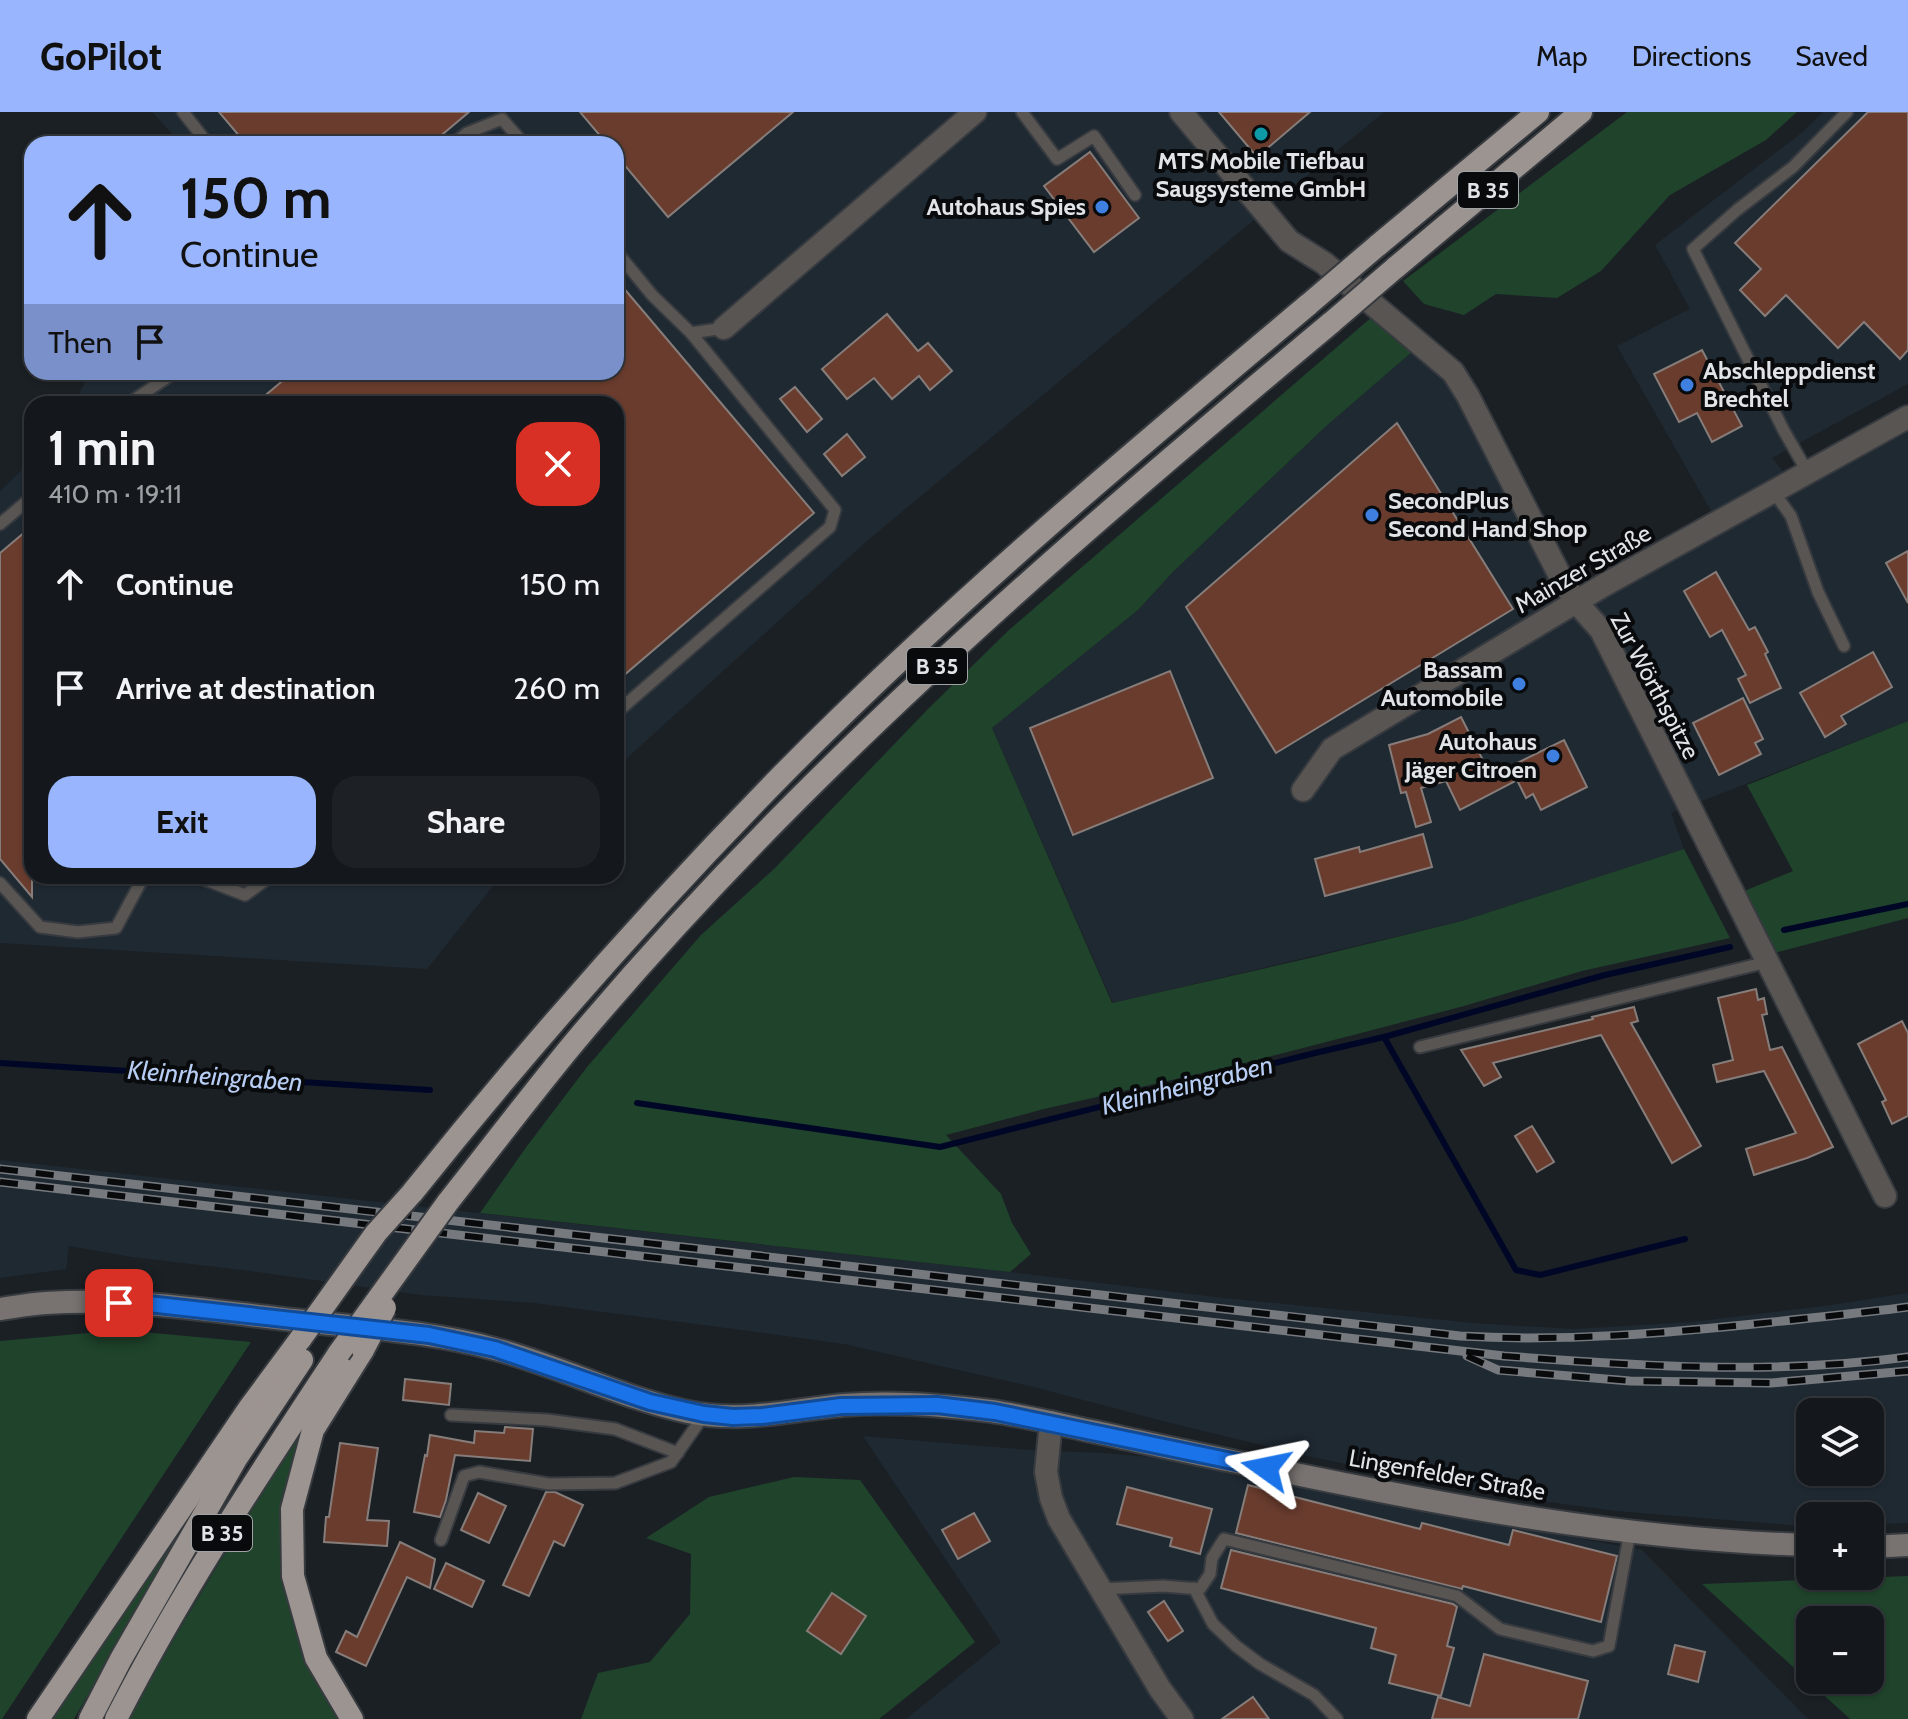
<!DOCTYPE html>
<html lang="en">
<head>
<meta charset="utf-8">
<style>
  :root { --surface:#14181c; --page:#1d2125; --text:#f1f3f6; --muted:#9da0a3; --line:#33373b; --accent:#98b5fd }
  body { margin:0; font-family:Cabin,sans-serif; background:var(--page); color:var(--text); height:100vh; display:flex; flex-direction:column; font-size:30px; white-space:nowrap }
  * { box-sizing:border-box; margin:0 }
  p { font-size:26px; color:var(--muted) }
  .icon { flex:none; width:44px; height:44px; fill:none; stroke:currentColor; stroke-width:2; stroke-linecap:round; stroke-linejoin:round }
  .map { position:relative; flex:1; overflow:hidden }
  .details { position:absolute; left:24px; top:284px; width:600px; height:488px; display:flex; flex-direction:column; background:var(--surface); border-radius:24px; box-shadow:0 2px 6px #0004,0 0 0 2px var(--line) }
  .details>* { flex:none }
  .top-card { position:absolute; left:24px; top:24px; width:600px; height:244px; border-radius:24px; box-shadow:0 2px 6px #0004,0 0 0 2px var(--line); background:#98b5fd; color:#111; overflow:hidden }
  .tools { position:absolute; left:1796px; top:1286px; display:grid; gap:16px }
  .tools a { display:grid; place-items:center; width:88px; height:88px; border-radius:16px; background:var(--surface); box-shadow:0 2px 6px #0004,0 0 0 2px var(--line); font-size:40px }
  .pin { position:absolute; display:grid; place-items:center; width:68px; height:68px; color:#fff; margin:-34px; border-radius:16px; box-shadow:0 4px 12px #0006 }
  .me { position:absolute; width:88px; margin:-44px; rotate:282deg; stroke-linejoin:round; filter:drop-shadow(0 0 6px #0008) }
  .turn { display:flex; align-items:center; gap:28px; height:168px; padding:0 24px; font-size:36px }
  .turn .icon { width:104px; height:104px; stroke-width:2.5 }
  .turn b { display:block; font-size:56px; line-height:68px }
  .then { display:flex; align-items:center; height:76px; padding:0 24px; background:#0003; gap:16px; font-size:30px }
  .round { display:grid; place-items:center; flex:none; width:84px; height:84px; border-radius:24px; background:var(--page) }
  .headline { display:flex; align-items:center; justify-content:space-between; height:136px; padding:0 24px }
  h1 { font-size:48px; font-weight:800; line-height:60px }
  .button { display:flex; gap:16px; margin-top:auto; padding:16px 24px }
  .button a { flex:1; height:92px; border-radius:24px; background:var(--accent); color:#111; font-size:32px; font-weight:800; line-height:92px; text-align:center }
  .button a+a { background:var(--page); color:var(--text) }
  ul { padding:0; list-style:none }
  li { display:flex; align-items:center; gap:24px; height:104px; padding:0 24px }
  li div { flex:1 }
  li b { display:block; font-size:30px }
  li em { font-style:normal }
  header { display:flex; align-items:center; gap:48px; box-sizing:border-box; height:112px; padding:0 40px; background:var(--accent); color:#111 }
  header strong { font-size:38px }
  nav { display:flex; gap:44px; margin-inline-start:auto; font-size:28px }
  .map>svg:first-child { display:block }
  .built { fill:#1f2932; fill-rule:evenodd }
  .green { fill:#1f432b; fill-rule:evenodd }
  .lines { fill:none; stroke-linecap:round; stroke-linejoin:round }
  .stream { stroke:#000726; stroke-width:6 }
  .building { fill:#693c2e; stroke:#867d7a; stroke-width:2 }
  .service-casing { stroke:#373b40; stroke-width:15 }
  .minor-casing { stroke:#373b40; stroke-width:26 }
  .secondary-casing { stroke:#373b40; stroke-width:26 }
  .trunk-casing { stroke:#373b40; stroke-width:26 }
  .service { stroke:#585553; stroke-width:11 }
  .minor { stroke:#585553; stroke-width:22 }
  .secondary { stroke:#787370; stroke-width:22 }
  .trunk { stroke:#9c9490; stroke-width:22 }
  .rail-casing { stroke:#767a7e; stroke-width:9 }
  .rail { stroke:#080a0c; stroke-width:6; stroke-dasharray:18; stroke-linecap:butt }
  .trunk-bridge-casing { stroke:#373b40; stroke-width:26; stroke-linecap:butt }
  .trunk-bridge { stroke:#9c9490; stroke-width:22 }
  .route-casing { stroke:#114b97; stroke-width:20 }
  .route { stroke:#1a73e8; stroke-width:14 }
  .culture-dot { fill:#0f9aa8; stroke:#080a0c; stroke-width:3 }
  .shop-dot { fill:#3f7fe0; stroke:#080a0c; stroke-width:3 }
  .labels { text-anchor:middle; stroke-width:8; stroke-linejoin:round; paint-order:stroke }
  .shield { fill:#080a0c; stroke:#9fa3a5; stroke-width:2 }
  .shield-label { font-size:22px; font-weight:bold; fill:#e0e4e7 }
  .poi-label { font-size:24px; font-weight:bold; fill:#e0e4e7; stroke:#080a0c; text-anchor:end }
  .street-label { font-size:24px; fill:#e0e4e7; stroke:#080a0c }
  .water-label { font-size:26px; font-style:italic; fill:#b8cdf4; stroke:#080a0c }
</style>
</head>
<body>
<header>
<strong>GoPilot</strong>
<nav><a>Map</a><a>Directions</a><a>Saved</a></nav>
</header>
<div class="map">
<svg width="1908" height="1607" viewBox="0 0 1908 1607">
  <rect width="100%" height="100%" fill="#1b2025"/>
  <g class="built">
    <polygon points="152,0 1384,0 868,428 616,656 616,292 74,292 90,260 616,260 616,32 176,32 177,27"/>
    <polygon points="1823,0 1908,0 1908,272 1772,346 1799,379 1908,320 1908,609 1671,701 1684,737 1462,809 1113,891 992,616 1138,498 1173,460 1324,316 1412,240 1450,269 1567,507 1723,420 1617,234 1690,197 1655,133 1804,19"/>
    <polygon points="32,348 32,764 501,764 427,857 0,831 0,379"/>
    <path d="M0 1048 1010 1160 1224 1186 1473 1211 1574 1217 1692 1210 1831 1193 1908 1181V1411L1870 1412V1404H1810V1413H1789L1616 1399 1527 1387 1408 1365 1298 1342 1163 1309 1034 1275 844 1232 734 1217 534 1191 421 1183 250 1159 132 1145 69 1134 66 1157 0 1166ZM1810 1300H1870V1360H1810Z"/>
    <polygon points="863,1324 1031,1338 1103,1341 1162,1346 1268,1369 1389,1392 1642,1438 1808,1607 906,1607 1001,1530"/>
  </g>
  <g class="green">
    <polygon points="1627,0 1797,0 1766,28 1670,83 1601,159 1557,186 1496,182 1464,203 1424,192 1403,169"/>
    <polygon points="1373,204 1412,240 1324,316 1173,460 1138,498 992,616 1112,891 1310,846 1462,809 1684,737 1730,826 1582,859 1464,894 1361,921 1233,954 1044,997 946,1023 1001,1082 1012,1111 1031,1142 1010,1160 480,1101 527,1034 587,955 701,823 774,757 929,596 1009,518"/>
    <polygon points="1908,609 1908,806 1774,841 1742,780 1793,759 1747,673"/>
    <polygon points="121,1218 251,1230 2,1607 0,1607 0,1229"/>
    <path d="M302 1319 304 1320 292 1356 283 1390 281 1418 289 1490 297 1521 308 1547 341 1607H128C183 1509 241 1413 302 1319Z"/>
    <polygon points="794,1365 860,1368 975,1530 879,1607 581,1607 598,1561 650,1550 690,1502 691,1442 646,1426 709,1385"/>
    <polygon points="195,1396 74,1607 49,1607"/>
    <path d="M1908 1464V1607H1850L1702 1472ZM1810 1508H1870V1568H1810Z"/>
  </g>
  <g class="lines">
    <g class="stream">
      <polyline points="1784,818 1908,792"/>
      <polyline points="1384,925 1516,1158 1540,1163 1685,1127"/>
      <polyline points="0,951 430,978"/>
      <polyline points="637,991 940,1035 1315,941 1384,925 1605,863 1730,835"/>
    </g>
  </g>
  <g class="building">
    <polygon points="219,0 469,0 431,32 246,32"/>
    <polygon points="580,0 793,0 668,105 616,43 616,32 607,32"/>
    <polygon points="1219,0 1310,0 1257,45"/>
    <polygon points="1868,0 1908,0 1908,238 1900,247 1864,210 1838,236 1786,183 1765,204 1740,178 1761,157 1735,131"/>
    <polygon points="1090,40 1139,106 1094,140 1044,74"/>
    <polygon points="616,167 814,401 616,570 616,292 255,292 293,260 616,260"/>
    <polygon points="887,202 918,239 928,231 952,259 930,278 919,264 892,287 874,266 847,287 822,257"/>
    <polygon points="1702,238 1742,314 1712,330 1697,301 1679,310 1654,262"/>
    <polygon points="795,275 822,307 807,320 780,287"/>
    <polygon points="1397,311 1513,497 1276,641 1186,495"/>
    <polygon points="847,322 865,345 842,364 824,342"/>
    <polygon points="32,414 32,785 0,747 0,441"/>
    <polygon points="1908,439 1908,491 1886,451"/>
    <polygon points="1716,460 1749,518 1755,515 1768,540 1765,542 1781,576 1750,591 1738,567 1746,563 1722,518 1710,525 1684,479"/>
    <polygon points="1873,540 1892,575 1841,604 1846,612 1825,625 1800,581"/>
    <polygon points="1170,559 1213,666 1073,723 1030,616"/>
    <polygon points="1743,586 1763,627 1755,631 1761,642 1719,663 1693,611"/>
    <polygon points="1461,605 1491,664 1564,628 1587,675 1541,698 1533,682 1526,686 1517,668 1460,698 1446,669 1421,676 1431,710 1416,715 1406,680 1401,681 1389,633 1428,622"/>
    <polygon points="1423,722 1432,755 1325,784 1315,747 1359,735 1360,740"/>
    <polygon points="1756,877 1758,888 1764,886 1767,902 1762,903 1770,938 1782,935 1833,1035 1807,1046 1754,1063 1746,1037 1796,1021 1764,959 1717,970 1713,953 1733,948 1718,886"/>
    <polygon points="1634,895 1638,909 1631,911 1701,1034 1672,1051 1601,923 1493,951 1501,965 1484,974 1461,938 1593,907 1592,905"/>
    <polygon points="1902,909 1908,921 1908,1004 1892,1012 1882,990 1886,988 1858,932"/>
    <polygon points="1532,1014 1554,1050 1537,1060 1515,1024"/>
    <polygon points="405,1267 451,1272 449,1293 403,1288"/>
    <polygon points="505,1315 533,1317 530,1349 455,1343 446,1388 440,1405 414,1400 425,1343 427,1344 430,1323 474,1331 475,1319 504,1321"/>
    <polygon points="340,1331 378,1336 367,1408 389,1409 387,1434 324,1430 326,1405 329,1405"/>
    <polygon points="1248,1373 1420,1417 1422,1411 1509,1433 1513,1418 1617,1444 1601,1510 1463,1474 1462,1477 1236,1421"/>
    <polygon points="1127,1375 1212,1397 1200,1442 1170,1434 1172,1426 1117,1412"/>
    <polygon points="546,1380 555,1380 583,1393 564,1434 554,1429 529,1484 503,1473"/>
    <polygon points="478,1381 506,1394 489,1431 461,1418"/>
    <polygon points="974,1401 990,1429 958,1447 942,1418"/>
    <polygon points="400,1430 435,1447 430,1476 407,1465 366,1554 336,1540 346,1519 357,1525"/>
    <polygon points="1231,1438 1453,1492 1457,1495 1447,1534 1454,1536 1441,1584 1389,1571 1396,1543 1371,1536 1376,1516 1221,1476"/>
    <polygon points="446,1451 484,1469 472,1495 434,1477"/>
    <polygon points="832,1481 866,1504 841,1542 807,1519"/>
    <polygon points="1164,1489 1183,1519 1168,1529 1148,1500"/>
    <polygon points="1675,1533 1705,1540 1698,1570 1668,1562"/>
    <polygon points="1484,1542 1588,1569 1578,1607 1432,1607 1438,1585 1470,1594"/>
    <polygon points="1253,1585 1269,1607 1222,1607"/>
  </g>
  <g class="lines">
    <defs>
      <g id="service">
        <polyline points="183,0 208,32"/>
        <polyline points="1022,0 1057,47 1094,24 1135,83"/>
        <polyline points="453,32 467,21 502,7 524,32"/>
        <polyline points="616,139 652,183 691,221 835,398 830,415 616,601"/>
        <polyline points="691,221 724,216"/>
        <polyline points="128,292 175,260"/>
        <polyline points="1808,361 1784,319 1693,137 1737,98 1793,55 1847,0"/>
        <polyline points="1773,379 1791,404 1818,480 1844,534"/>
        <polyline points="0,412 32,385"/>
        <polyline points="196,764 245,783 271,764"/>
        <polyline points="0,771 40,815 78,820 116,816 144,764"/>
        <polyline points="1420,935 1767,850"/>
        <polyline points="451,1303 547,1308 615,1317 678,1341"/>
        <polyline points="441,1428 464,1364 479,1360 549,1372 615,1371 671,1350 704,1303"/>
        <polyline points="1194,1476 1213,1512 1236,1534 1260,1552 1314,1583 1337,1607"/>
        <polyline points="1101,1477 1163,1474 1200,1477 1210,1462 1212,1446 1224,1427 1457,1484 1500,1517 1593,1539 1609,1534 1630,1419"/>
      </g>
      <g id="minor">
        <polyline points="1181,0 1289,129 1324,151 1453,260 1468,284 1559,462 1576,490 1601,518 1885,1084"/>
        <polyline points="724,216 975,0"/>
        <polyline points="1303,678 1332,637 1604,473 1908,305"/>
        <polyline points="1051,1310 1046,1360 1051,1386 1059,1407 1160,1577 1182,1607"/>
      </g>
      <g id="secondary">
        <path d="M0 1197C15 1195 30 1192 46 1191 132 1185 218 1200 303 1209 367 1216 433 1220 495 1237 560 1254 622 1286 688 1300 743 1311 789 1298 844 1293 893 1289 943 1293 991 1299 1025 1304 1058 1312 1091 1319 1148 1331 1205 1344 1262 1355 1443 1393 1625 1428 1810 1433"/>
        <polyline points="1870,1435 1908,1433"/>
      </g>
      <g id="trunk">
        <polyline points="1377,134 1538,0"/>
        <polyline points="1395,156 1581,0"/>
        <path d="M412 1081C529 935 652 795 783 662 948 495 1129 343 1309 192"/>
        <path d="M448 1090C490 1037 530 984 573 932 644 847 720 765 798 687 967 518 1149 363 1332 210"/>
        <polyline points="38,1607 250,1295 301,1226"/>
        <polyline points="90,1607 121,1547 236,1347 302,1248"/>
        <path d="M116 1607C181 1479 260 1361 339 1241"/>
        <polyline points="352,1607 316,1546 293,1464 292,1397 313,1318 363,1238"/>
      </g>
    </defs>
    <use href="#service" class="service-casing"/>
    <use href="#minor" class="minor-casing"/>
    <use href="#secondary" class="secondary-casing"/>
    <use href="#trunk" class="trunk-casing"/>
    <use href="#service" class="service"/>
    <use href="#minor" class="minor"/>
    <use href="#secondary" class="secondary"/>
    <use href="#trunk" class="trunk"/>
    <defs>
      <g id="rail">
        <path d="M0 1057 1460 1224C1566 1230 1669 1221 1773 1210 1818 1205 1863 1201 1908 1195"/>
        <path d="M0 1070 1504 1244C1639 1254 1773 1263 1908 1245"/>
        <polyline points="1467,1244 1498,1258 1630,1269 1771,1271 1908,1259"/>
      </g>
    </defs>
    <use href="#rail" class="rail-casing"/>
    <use href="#rail" class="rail"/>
    <defs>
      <g id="trunk-bridge">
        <polyline points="1309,192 1377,134"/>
        <polyline points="1332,210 1395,156"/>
        <polyline points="301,1226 376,1121 412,1081"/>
        <polyline points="363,1238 385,1196"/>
        <polyline points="339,1241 448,1090"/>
      </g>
    </defs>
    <use href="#trunk-bridge" class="trunk-bridge-casing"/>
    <use href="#trunk-bridge" class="trunk-bridge"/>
  </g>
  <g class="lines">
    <defs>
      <polyline id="route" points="119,1191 148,1192 429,1223 495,1237 650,1290 704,1302 733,1305 762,1304 841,1294 937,1293 995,1300 1266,1356"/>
    </defs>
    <use href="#route" class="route-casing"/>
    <use href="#route" class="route"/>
  </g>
  <circle class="culture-dot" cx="1261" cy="22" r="8"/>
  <g class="shop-dot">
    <circle cx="1102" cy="95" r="8"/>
    <circle cx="1687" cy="273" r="8"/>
    <circle cx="1372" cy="403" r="8"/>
    <circle cx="1519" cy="572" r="8"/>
    <circle cx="1553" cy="644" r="8"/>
  </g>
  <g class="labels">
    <g class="shield">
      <rect x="1458" y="60" width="60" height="36" rx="6"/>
      <rect x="907" y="536" width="60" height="36" rx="6"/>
      <rect x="192" y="1403" width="60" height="36" rx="6"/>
    </g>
    <g class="shield-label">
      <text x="1488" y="86">B 35</text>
      <text x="937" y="562">B 35</text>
      <text x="222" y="1429">B 35</text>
    </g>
    <g class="poi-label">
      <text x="1261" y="57" text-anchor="middle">MTS Mobile Tiefbau<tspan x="1261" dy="28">Saugsysteme GmbH</tspan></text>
      <text x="1086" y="103">Autohaus Spies</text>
      <text x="1703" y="267" text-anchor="start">Abschleppdienst<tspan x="1703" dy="28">Brechtel</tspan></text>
      <text x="1388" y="397" text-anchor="start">SecondPlus<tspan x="1388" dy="28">Second Hand Shop</tspan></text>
      <text x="1503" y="566">Bassam<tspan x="1503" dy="28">Automobile</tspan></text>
      <text x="1537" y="638">Autohaus<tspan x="1537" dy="28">Jäger Citroen</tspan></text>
    </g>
    <g class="street-label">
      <text transform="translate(1583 457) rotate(-30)" y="8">Mainzer Straße</text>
      <text transform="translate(1655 574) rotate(62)" y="8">Zur Wörthspitze</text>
      <text transform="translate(1447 1363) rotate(10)" y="8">Lingenfelder Straße</text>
    </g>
    <g class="water-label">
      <text transform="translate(215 964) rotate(4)" y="9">Kleinrheingraben</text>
      <text transform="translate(1187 973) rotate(-14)" y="9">Kleinrheingraben</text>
    </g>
  </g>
</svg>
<div class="tools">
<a><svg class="icon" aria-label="layers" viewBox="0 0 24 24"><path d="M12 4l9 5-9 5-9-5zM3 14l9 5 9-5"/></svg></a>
<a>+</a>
<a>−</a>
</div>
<div class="pin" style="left:119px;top:1191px;background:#d93025"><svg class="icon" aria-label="arrive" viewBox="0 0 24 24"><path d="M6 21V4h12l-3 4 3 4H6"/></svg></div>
<svg class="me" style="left:1266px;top:1356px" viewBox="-20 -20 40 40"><path d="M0-17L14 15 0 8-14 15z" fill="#1a73e8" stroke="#fff" stroke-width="4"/></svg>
<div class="top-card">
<div class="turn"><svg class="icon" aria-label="ahead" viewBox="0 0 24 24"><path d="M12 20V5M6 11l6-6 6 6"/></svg><div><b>150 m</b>Continue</div></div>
<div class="then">Then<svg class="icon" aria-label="arrive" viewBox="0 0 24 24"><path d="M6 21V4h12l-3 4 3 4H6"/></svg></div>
</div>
<section class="details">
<div class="headline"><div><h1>1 min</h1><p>410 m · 19:11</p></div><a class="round" style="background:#d93025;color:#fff"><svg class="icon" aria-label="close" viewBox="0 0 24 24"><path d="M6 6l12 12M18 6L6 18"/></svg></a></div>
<ul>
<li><svg class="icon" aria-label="ahead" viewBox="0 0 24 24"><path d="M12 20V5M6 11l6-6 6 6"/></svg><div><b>Continue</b></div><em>150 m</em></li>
<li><svg class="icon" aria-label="arrive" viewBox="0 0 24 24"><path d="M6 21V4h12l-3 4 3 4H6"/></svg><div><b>Arrive at destination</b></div><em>260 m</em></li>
</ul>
<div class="button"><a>Exit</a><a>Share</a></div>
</section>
</div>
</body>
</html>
